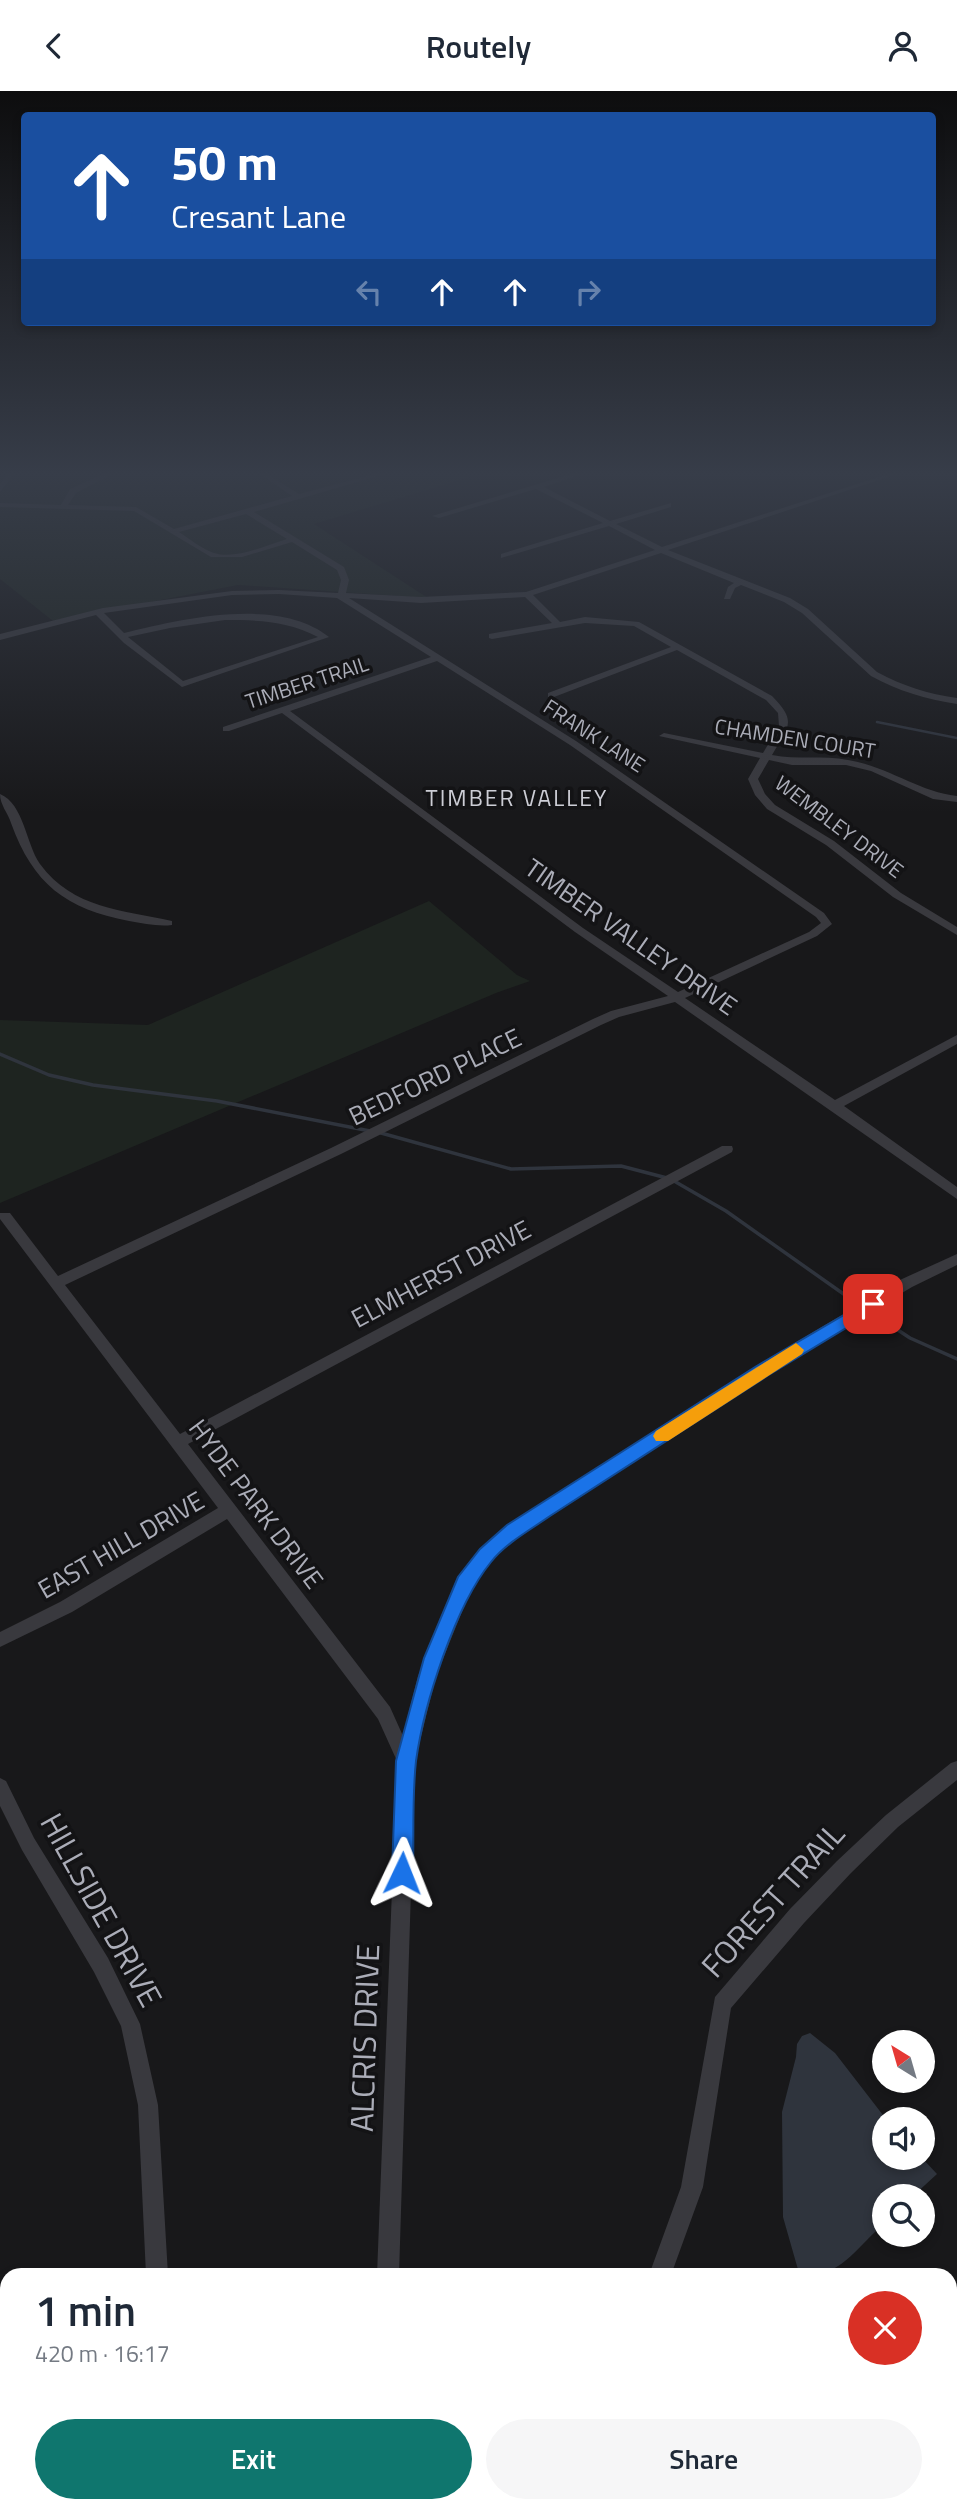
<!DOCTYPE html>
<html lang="en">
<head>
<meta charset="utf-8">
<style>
  :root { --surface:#fff; --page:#f6f6f7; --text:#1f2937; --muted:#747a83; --accent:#0f766e }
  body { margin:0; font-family:"Titillium Web",sans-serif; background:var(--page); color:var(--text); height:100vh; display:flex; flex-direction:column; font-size:26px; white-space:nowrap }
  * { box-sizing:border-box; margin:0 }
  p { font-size:23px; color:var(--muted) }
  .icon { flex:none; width:38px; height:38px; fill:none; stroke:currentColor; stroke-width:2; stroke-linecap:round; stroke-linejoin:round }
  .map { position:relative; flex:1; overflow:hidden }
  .sheet { position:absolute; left:0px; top:2177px; width:957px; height:245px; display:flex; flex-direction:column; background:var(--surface); border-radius:21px 21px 0 0; box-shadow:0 4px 10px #0003 }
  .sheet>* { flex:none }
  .guide { position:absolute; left:21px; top:21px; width:915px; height:214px; border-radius:7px; box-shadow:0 4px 10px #0003; background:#1a4fa0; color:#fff; overflow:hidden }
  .needle { width:46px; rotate:323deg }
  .buttons { position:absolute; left:872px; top:1939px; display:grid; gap:14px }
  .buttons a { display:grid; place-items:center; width:63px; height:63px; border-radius:50%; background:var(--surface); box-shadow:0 4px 10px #0003; font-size:35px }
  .pin { position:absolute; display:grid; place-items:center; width:60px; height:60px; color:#fff; margin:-30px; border-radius:14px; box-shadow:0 4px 10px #0006 }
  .me { position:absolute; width:77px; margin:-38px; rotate:2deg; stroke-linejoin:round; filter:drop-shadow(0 0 5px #0008) }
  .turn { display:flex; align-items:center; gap:24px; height:147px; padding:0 35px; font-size:32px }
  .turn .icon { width:91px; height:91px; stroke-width:2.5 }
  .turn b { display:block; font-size:49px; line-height:60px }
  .lanes { display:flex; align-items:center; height:66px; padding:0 35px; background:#0003; justify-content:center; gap:35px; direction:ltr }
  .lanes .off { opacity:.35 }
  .round { display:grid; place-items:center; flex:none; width:74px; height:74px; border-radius:37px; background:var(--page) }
  .summary { display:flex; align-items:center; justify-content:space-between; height:119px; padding:0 35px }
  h1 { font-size:42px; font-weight:600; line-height:52px }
  .button { display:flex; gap:14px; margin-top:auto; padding:14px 35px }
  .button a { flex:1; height:80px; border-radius:42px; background:var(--accent); color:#fff; font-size:28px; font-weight:600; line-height:80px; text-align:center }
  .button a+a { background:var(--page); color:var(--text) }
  header { display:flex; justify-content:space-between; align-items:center; height:91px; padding:0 35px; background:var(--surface); font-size:32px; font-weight:600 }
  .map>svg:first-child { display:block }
  .green { fill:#1e2420 }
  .water { fill:#2f343d }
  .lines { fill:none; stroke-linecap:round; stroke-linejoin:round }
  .stream-far1 { stroke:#2f343d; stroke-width:2.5 }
  .stream { stroke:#2f343d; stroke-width:3.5 }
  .minor { fill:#39393e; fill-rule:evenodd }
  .wall { fill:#343438 }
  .building { fill:#414145; stroke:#515257; stroke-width:2 }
  .route { fill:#1a73e8; stroke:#114b97; stroke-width:2 }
  .slow { fill:#f59e0b }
  .labels { text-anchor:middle; stroke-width:7; stroke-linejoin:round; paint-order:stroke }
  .far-street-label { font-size:21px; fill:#abadb8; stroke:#131315 }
  .far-neighbourhood-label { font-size:23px; letter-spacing:2px; fill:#cccdd5; stroke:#131315 }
  .street-label { font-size:26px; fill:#abadb8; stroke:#131315 }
  .near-street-label { font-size:32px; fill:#abadb8; stroke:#131315 }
</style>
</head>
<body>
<header><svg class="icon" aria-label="back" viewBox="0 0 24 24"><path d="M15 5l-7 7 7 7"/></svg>Routely<svg class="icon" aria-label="person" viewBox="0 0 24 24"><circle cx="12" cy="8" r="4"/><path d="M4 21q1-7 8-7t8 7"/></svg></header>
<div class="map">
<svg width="957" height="2422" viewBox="0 0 957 2422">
  <rect width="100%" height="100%" fill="#18181a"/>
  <g class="green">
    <polygon points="0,383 480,383 314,433 428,507 238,494 53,530 0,488"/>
    <polygon points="429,810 517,884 530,890 496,902 0,1112 0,929 148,934"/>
  </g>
  <path class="water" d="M810 1942 835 1962 886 2028 884 2067H922L937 2083 913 2105H884V2133C858 2154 836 2193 799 2182L783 2126 782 2021 796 1966 797 1953 802 1945Z"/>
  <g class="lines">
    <polyline class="stream-far1" points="877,631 957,647"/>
    <g class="stream">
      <polyline points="0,963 49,984 93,994 217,1010 370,1040"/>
      <polyline points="381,1042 511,1078 621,1075 667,1087"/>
      <polyline points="674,1090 726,1120 862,1216"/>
      <polyline points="869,1220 910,1247 957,1268"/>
    </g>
    <g class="minor">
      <polygon points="7,383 14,383 0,401 0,393"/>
      <path d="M103 383H112L76 402 68 414 136 416 174 438 292 405 260 383H267L299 403 375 383H385L254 421 344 476 349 489 346 502 421 506 526 501 655 459 609 435 501 467V463L603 432 536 398 439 427 432 425 571 383H582L544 396 610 430 671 412V416L616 433 662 456 888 383H897L668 459 790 507 808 518 877 581C903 595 928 603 957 607V613C926 608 898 600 871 585L802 522 784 511 741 494 735 497 730 508H724L728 496 734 492 661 462 533 504 560 531 585 526 639 531 772 605C798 631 788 636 772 664 797 669 823 664 848 669 887 675 919 701 957 705V711L933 708 871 680 846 674H792L769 669 758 688 765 703 775 714 834 750 901 802 957 836V844L893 806 826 754 767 718 755 704 748 688 760 667 659 645 664 642 763 662 779 635 778 622 766 609 677 559 554 606H548V602L671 556 634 535 585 532 492 548 489 547V543L552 532 525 506 421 512 349 507 576 650 824 822 832 833 817 845 685 907 835 1009 957 944V953L844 1015 957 1096V1108L675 911 619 926 601 934 341 1063 65 1194 180 1343 722 1055H732L733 1058 732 1061 188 1353 390 1616 403 1645 418 1585 459 1487 480 1458 508 1435 800 1249 902 1188 957 1163V1174L912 1196 810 1257 520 1445 492 1468 472 1496 436 1585 415 1670 399 2184H377L397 1670 378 1628 227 1428 72 1521 0 1556V1541L60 1511 218 1417 0 1128V1122H10L58 1185 331 1057 593 928 611 920 668 905 575 841 282 622 229 640H223V636L431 566 337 507 279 503 232 504 104 522 124 542C182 528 278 505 329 546L182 596 124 552 96 524 0 549V543L103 517 232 500 279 499 338 502 341 489 337 479 292 451 242 466H211L134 420 0 416V412L61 414 70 398ZM246 423 287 448C266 454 236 469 214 462 202 458 190 448 179 441ZM225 529C258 529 288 530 318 546L183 590 128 546 170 537ZM437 570 570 654 816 826 821 832 809 841 678 901 583 837 290 620Z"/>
      <path d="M0 703C24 713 26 753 40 773 73 818 123 819 172 830V834C158 836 143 832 129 830 66 818 33 793 11 732 8 722 0 714 0 703Z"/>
      <polygon points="957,1670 957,1689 898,1736 851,1782 804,1832 731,1917 703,2096 671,2184 649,2184 681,2096 715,1906 790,1818 837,1770 886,1724 951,1672"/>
      <polygon points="0,1687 6,1690 34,1747 108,1867 140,1933 158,2014 168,2184 146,2184 138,2014 121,1935 94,1881 22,1759 0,1715"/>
      <polygon points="83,2415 111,2415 108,2422 80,2422"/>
    </g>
  </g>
  <polygon class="wall" points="957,2262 957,2421 955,2422 949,2415 950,2271"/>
  <g class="building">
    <polygon points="957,2267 957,2409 950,2401 950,2276"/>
    <polygon points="328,2415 471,2415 472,2422 304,2422"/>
  </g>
  <linearGradient id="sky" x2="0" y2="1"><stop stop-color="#0d0d0e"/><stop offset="0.53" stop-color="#373d49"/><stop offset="1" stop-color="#373d49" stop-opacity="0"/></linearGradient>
  <rect width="957" height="722" fill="url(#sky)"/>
  <path class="route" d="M873 1207 879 1208 881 1213 879 1217 767 1285 550 1425C530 1439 506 1452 491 1471 455 1515 424 1613 416 1670 412 1706 414 1745 413 1782L410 1789 402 1792 395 1789 392 1782 396 1670 424 1567 458 1486 480 1458 507 1434 755 1276Z"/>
  <polygon class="slow" points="796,1252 804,1259 802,1263 668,1350 656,1350 653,1345 656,1340"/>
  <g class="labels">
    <g class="far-street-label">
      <text transform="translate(307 592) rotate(-18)" y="7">TIMBER TRAIL</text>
      <text transform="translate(594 645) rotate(33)" y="7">FRANK LANE</text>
      <text transform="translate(795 648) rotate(9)" y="7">CHAMDEN COURT</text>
      <text transform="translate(839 736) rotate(37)" y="7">WEMBLEY DRIVE</text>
    </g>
    <g class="far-neighbourhood-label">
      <text x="517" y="715">TIMBER VALLEY</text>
    </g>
    <g class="street-label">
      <text transform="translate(631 846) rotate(35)" y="9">TIMBER VALLEY DRIVE</text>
      <text transform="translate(435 986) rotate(-26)" y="9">BEDFORD PLACE</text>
      <text transform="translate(441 1183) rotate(-28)" y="9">ELMHERST DRIVE</text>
      <text transform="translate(256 1413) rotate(53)" y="9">HYDE PARK DRIVE</text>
      <text transform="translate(121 1454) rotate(-30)" y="9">EAST HILL DRIVE</text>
    </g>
    <g class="near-street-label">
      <text transform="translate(773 1809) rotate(-48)" y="11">FOREST TRAIL</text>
      <text transform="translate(101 1819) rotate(61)" y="11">HILLSIDE DRIVE</text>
      <text transform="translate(365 1947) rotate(-88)" y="11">ALCRIS DRIVE</text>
    </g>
  </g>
</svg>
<div class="buttons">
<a><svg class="needle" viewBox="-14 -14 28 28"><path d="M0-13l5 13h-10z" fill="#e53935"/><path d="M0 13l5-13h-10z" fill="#747a83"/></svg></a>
<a><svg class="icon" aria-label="sound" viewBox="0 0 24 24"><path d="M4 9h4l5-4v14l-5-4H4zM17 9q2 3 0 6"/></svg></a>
<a><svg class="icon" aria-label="search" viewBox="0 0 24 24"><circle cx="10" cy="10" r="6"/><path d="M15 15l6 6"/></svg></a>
</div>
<div class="pin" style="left:873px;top:1213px;background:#d93025"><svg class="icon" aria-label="arrive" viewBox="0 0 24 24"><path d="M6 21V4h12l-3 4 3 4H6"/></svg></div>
<svg class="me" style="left:402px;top:1782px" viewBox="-20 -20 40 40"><path d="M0-17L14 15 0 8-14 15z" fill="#1a73e8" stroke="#fff" stroke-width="4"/></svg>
<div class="guide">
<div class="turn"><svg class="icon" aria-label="ahead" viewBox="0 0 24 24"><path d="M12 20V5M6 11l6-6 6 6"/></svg><div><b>50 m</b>Cresant Lane</div></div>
<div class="lanes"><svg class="icon off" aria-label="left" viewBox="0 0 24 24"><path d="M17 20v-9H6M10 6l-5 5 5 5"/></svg><svg class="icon" aria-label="ahead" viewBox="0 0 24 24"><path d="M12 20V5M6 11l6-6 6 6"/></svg><svg class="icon" aria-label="ahead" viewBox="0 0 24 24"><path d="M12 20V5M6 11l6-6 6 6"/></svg><svg class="icon off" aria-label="right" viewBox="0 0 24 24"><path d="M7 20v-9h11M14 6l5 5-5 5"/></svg></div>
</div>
<section class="sheet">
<div class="summary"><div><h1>1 min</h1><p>420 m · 16:17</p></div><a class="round" style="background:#d93025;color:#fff"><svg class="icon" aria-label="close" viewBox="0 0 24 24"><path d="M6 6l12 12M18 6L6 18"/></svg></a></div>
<div class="button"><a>Exit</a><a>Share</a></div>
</section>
</div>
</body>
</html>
